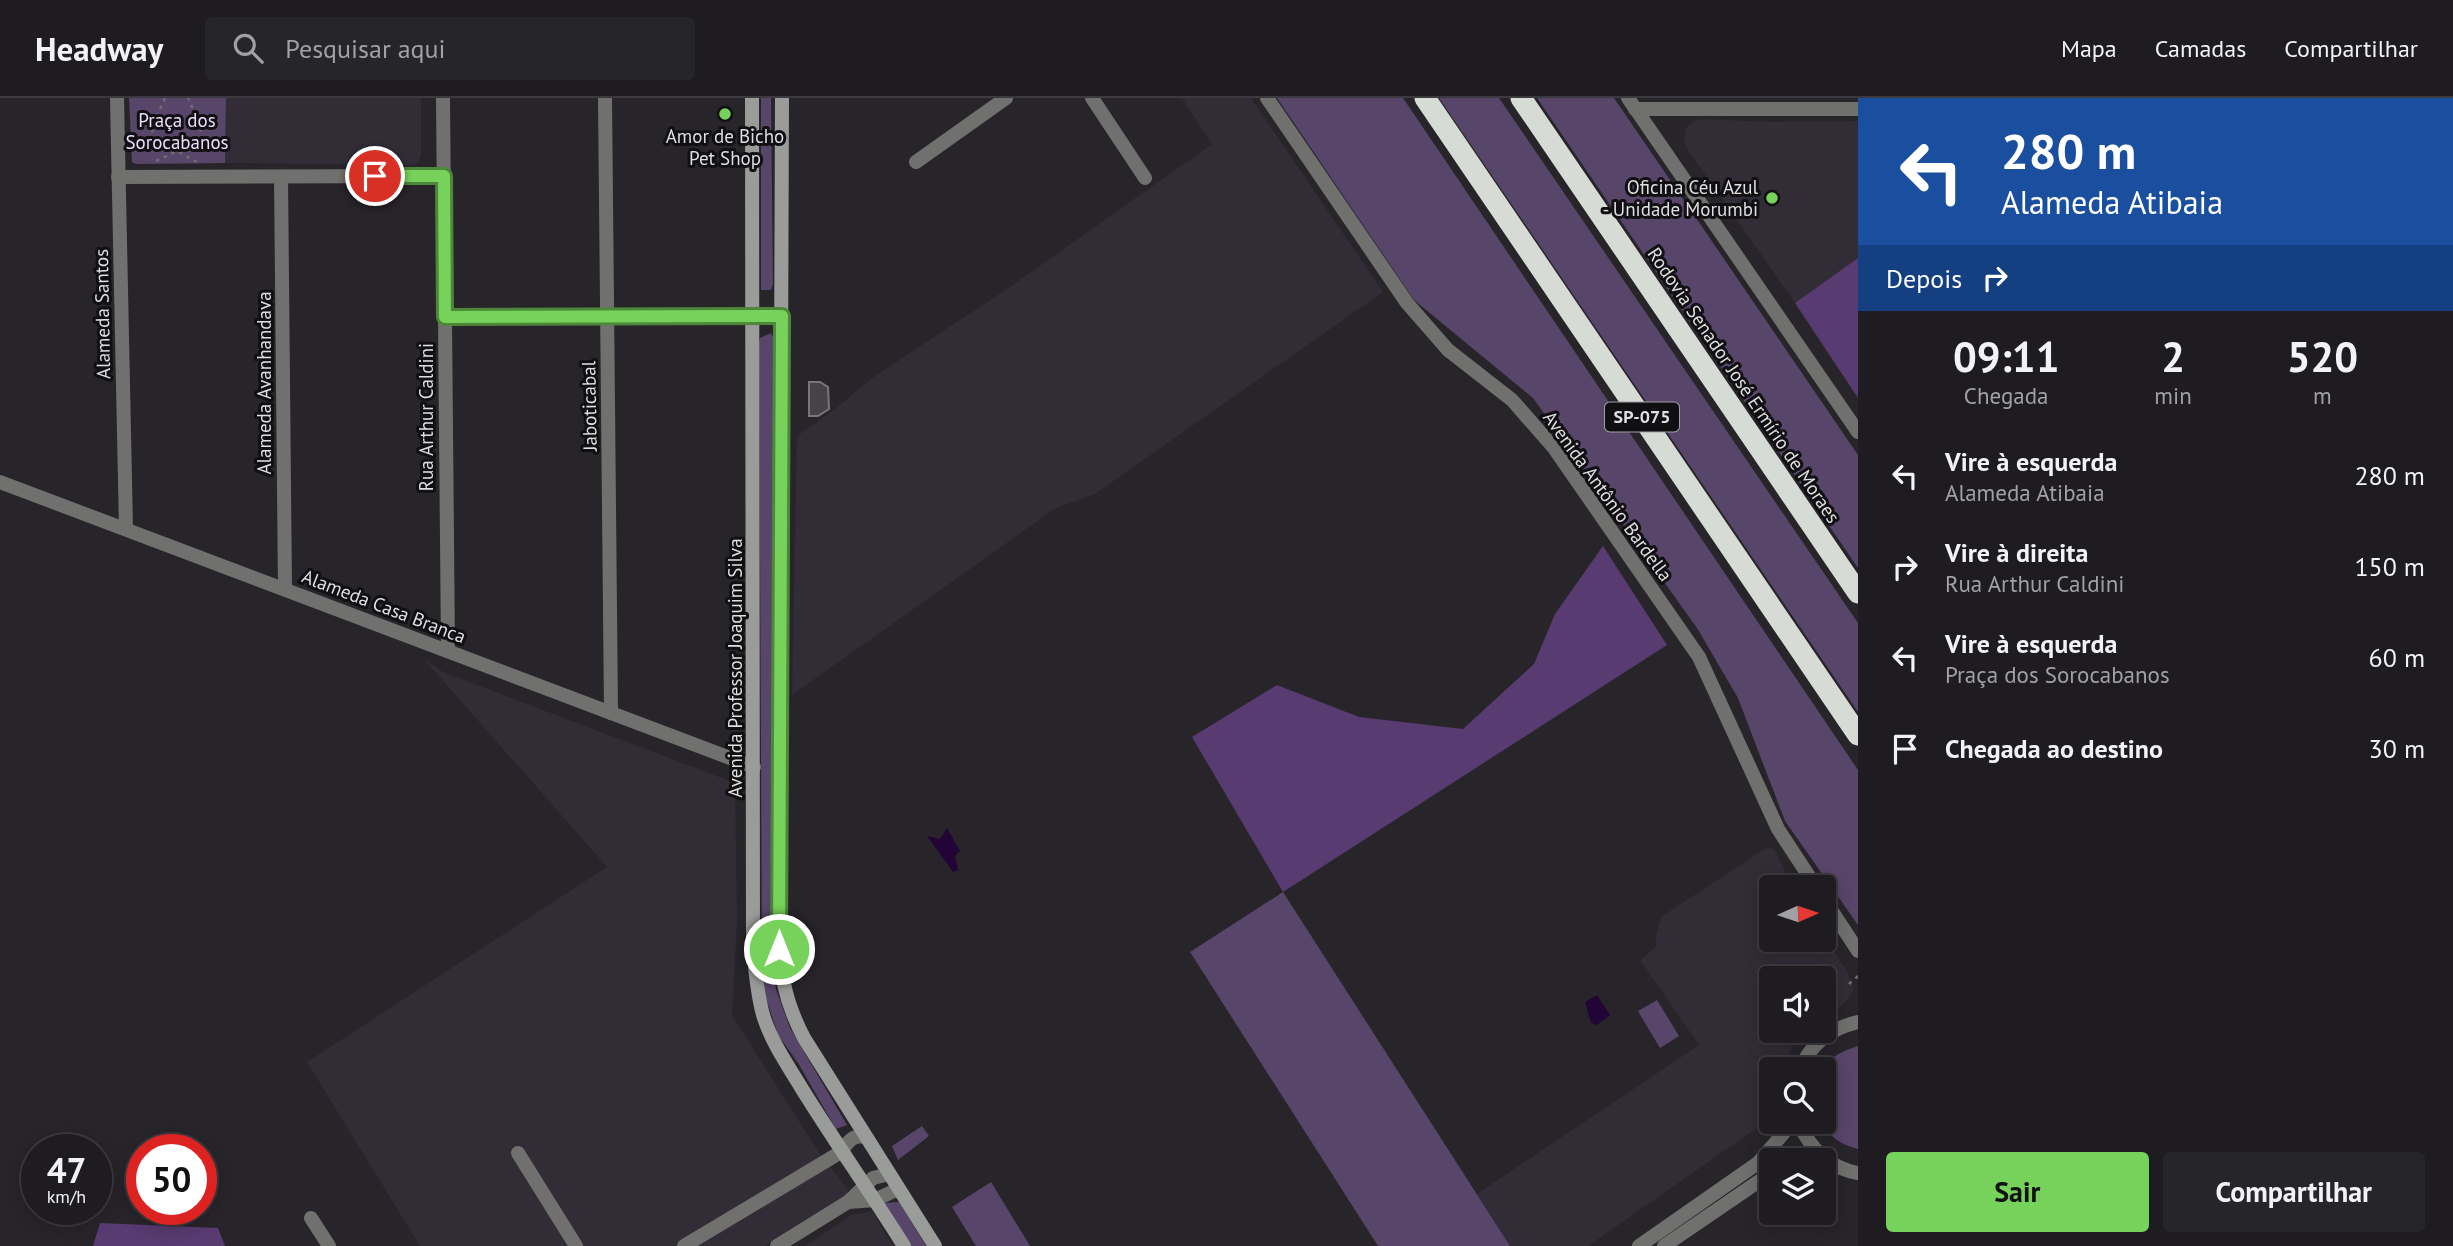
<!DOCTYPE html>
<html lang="pt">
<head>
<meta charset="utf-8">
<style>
  :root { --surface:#1e1c20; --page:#262529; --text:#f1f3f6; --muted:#a1a1a5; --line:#3c3a3e; --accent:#76d25a }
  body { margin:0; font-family:"PT Sans",sans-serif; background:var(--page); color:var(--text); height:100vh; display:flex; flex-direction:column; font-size:26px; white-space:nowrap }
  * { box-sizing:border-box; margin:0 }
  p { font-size:23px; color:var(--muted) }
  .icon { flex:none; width:38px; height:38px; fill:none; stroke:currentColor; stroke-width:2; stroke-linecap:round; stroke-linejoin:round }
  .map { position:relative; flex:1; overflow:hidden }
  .drawer { display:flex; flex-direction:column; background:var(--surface); width:595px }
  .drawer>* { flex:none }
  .banner { background:#1a4fa0; color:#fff; overflow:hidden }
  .needle { width:46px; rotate:87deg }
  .tools { position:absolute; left:1759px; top:777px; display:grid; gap:14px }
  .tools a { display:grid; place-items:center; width:77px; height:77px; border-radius:7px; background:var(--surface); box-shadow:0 4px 18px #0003,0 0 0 2px var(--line); font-size:35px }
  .speed { position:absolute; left:21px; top:1036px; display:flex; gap:14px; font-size:35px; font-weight:700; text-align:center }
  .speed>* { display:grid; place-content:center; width:91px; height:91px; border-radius:50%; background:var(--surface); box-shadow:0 4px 18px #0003,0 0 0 2px var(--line); line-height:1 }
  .speed small { font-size:18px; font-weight:400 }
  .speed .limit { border:10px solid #d22; background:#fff; color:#111 }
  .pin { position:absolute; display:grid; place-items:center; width:60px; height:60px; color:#fff; margin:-30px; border:4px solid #fff; border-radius:50%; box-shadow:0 2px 7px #0007 }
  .me { position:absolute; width:77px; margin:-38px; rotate:0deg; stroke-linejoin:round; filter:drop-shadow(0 0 5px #0008) }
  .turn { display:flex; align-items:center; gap:24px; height:147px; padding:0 28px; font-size:32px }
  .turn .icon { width:91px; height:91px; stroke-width:2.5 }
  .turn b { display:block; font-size:49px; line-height:60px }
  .then { display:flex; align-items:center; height:66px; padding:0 28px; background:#0003; gap:14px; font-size:26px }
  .eta { display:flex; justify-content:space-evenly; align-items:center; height:119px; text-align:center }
  .eta b { font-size:42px; font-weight:600; line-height:49px }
  .action { display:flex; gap:14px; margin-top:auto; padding:14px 28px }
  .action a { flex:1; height:80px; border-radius:7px; background:var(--accent); color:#111; font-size:28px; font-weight:600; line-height:80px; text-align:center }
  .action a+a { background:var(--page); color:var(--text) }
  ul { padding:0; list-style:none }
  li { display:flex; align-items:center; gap:21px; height:91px; padding:0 28px }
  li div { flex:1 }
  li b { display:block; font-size:26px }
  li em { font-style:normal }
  header { display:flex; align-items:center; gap:42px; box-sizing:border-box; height:98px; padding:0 35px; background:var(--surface); border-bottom:2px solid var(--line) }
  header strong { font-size:33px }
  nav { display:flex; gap:38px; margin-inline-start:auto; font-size:24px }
  .search { width:490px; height:63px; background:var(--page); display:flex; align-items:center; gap:18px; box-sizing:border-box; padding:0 24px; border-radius:7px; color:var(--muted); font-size:26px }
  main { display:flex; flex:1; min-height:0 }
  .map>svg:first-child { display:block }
  .built { fill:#312c36 }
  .green { fill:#58456a }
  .forest { fill:#583b71 }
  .water { fill:#220436 }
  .building { fill:#464348; stroke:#79767b; stroke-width:2 }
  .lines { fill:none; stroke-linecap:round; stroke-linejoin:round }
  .path { stroke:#6f6d71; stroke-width:2.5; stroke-dasharray:3.5 5; stroke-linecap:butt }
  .minor { stroke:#70716f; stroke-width:14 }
  .secondary { stroke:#999c99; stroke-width:14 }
  .motorway { stroke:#d7dbd6; stroke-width:21 }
  .route-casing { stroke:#4d883a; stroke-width:18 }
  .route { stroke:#76d25a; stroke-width:12 }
  .poi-dot { fill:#76d25a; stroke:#100f11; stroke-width:2.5 }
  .labels { text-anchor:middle; stroke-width:6; stroke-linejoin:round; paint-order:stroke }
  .shield { fill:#100f11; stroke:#a1a0a3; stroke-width:2 }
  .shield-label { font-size:18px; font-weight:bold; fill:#dfdee1 }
  .park-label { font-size:19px; fill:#eddcfe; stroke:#100f11 }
  .poi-label { font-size:19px; fill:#dfdee1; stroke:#100f11 }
  .street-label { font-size:19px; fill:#dfdee1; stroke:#100f11 }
</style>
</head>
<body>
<header>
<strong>Headway</strong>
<div class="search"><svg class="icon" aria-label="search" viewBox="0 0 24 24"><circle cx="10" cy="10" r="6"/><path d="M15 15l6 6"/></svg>Pesquisar aqui</div>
<nav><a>Mapa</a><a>Camadas</a><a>Compartilhar</a></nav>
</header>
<main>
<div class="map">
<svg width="1858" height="1148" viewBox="0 0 1858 1148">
  <rect width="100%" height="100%" fill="#28252a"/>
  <g class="built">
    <polygon points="226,0 421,0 421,57 419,64 413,67 225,65"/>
    <polygon points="1182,0 1251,0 1383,194 1095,396 1056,410 792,597 797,338 836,310 875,278 1010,189 1212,46"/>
    <polygon points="1703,21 1769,24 1858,23 1858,160 1795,205 1688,52 1684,42 1686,30 1694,23"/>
    <polygon points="424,561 443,574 735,685 737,823 732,917 816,1050 848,1092 847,1098 766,1148 420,1148 307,964 607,769"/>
    <polygon points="1766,750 1774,751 1793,789 1771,789 1771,842 1824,842 1824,839 1847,873 1854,891 1848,901 1834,914 1824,917 1824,880 1771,880 1771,933 1803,933 1793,945 1785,971 1771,971 1771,1016 1764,1025 1588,1148 1510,1148 1477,1096 1699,947 1640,862 1656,849 1656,838 1661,819"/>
    <polygon points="872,1113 893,1148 805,1148 851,1117"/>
  </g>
  <g class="green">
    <polygon points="129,0 226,0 225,65 136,66 132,64"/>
    <polygon points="761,0 771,0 773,186 771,192 761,192"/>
    <polygon points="1277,0 1403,0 1858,672 1858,827 1785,723 1738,600 1697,530 1533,300 1414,202"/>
    <polygon points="1439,0 1499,0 1858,525 1858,614"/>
    <polygon points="1537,0 1614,0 1858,357 1858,470"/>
    <polygon points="771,235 775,243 770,851 776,891 790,930 847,1027 836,1031 798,965 778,937 766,900 762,864 759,245 760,240"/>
    <polygon points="1283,794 1510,1148 1378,1148 1190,854"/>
    <polygon points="1657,902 1679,938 1660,950 1638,913"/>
    <path d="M1858 948V1051C1842 1047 1829 1039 1822 1024 1835 992 1800 966 1858 948Z"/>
    <polygon points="922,1028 929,1038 898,1062 892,1048"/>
    <polygon points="991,1084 1030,1148 976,1148 952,1109"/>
    <polygon points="899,1104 926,1148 910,1148 883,1105"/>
  </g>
  <g class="forest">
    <polygon points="1858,160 1858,300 1795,205"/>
    <polygon points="1603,448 1667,547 1283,794 1192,639 1277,587 1359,619 1463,631 1534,566 1555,516"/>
    <polygon points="100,1125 218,1130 225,1148 93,1148"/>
  </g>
  <g class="water">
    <polygon points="947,730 960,753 955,758 958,772 953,774 927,738 940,741"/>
    <polygon points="1597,897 1610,917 1597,927 1591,925 1585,904"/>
  </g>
  <polygon class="building" points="809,284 820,284 828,289 829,311 818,318 809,318"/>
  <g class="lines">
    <g class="path">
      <path d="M165 0 152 29 153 39 165 50 177 53C212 36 202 31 188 0"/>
      <polyline points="156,63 177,53 197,64"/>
      <polyline points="1849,886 1858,878"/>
    </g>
    <g class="minor">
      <polyline points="117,0 126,431"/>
      <polyline points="443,0 448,553"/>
      <polyline points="605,0 611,615"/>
      <polyline points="1092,0 1145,80"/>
      <polyline points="1267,0 1407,205 1448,252 1512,302 1554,350 1699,559 1778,731 1816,789"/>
      <polyline points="1628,0 1858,334"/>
      <polyline points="1635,11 1858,11"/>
      <polyline points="916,64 1006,0"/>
      <polyline points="118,79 444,78"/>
      <polyline points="281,79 285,491"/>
      <polyline points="445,220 782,218"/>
      <polyline points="0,384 754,669"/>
      <polyline points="1824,801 1858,853"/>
      <path d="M1800 971C1811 946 1831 930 1858 924"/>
      <path d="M1798 1024C1810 1050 1828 1070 1858 1075"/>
      <polyline points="518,1055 576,1148"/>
      <polyline points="848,1104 875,1102 898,1091"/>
      <polyline points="311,1120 329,1148"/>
      <path d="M684 1148 841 1054C848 1044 852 1036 866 1039"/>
      <polyline points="777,1148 848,1104 873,1080 889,1076"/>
      <polyline points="1639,1148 1758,1065 1787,1031 1789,1024"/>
      <polyline points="1664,1148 1771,1075"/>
    </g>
    <g class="secondary">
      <path d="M752 0 753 852C756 874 757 898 764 920 772 945 789 969 802 991 835 1044 871 1095 904 1148"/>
      <path d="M782 0 779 829C779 871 784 902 804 940L935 1148"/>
    </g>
    <g class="motorway">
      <polyline points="1425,0 1858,637"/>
      <polyline points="1521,0 1858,495"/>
    </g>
  </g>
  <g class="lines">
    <defs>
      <polyline id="route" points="375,78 444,78 445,219 782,218 779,851"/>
    </defs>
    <use href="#route" class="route-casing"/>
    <use href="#route" class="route"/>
  </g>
  <g class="poi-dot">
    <circle cx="725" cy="16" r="7"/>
    <circle cx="1772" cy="100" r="7"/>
  </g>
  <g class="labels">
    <rect class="shield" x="1605" y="304.5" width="74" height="29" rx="5"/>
    <g class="shield-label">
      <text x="1642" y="325">SP-075</text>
    </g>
    <g class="park-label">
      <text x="177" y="29">Praça dos<tspan x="177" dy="22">Sorocabanos</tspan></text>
    </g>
    <g class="poi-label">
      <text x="725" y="45">Amor de Bicho<tspan x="725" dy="22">Pet Shop</tspan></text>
      <text x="1758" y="96" text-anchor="end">Oficina Céu Azul<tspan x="1758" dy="22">- Unidade Morumbi</tspan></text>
    </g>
    <g class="street-label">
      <text transform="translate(102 216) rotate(-91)" y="7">Alameda Santos</text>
      <text transform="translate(264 285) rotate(-90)" y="7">Alameda Avanhandava</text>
      <text transform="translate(1744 287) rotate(56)" y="7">Rodovia Senador José Ermírio de Moraes</text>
      <text transform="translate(589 308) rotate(-91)" y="7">Jaboticabal</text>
      <text transform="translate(426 319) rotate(-90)" y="7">Rua Arthur Caldini</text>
      <text transform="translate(1608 398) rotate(54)" y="7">Avenida Antônio Bardella</text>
      <text transform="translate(384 508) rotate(21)" y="7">Alameda Casa Branca</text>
      <text transform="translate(735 570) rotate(-90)" y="7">Avenida Professor Joaquim Silva</text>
    </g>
  </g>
</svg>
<div class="tools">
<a><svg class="needle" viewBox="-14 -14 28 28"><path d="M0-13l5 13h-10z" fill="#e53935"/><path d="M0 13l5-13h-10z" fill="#a1a1a5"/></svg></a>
<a><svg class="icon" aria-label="sound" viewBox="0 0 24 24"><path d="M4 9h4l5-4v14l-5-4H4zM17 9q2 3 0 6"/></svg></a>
<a><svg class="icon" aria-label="search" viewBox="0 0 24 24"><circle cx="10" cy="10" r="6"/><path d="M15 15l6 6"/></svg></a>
<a><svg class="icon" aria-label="layers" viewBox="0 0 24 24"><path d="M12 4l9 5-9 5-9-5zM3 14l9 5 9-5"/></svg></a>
</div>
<div class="speed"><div>47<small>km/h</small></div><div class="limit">50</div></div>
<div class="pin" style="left:375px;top:78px;background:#d93025"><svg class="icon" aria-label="arrive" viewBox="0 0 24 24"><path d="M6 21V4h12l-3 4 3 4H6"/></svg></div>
<svg class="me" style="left:779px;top:851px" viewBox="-20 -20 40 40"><circle r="17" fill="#76d25a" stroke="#fff" stroke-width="3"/><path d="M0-11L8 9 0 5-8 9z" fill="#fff"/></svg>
</div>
<section class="drawer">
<div class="banner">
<div class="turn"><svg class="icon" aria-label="left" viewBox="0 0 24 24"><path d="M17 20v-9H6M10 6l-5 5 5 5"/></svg><div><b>280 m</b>Alameda Atibaia</div></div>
<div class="then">Depois<svg class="icon" aria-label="right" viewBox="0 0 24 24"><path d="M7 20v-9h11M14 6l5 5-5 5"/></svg></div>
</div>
<div class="eta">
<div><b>09:11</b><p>Chegada</p></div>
<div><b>2</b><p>min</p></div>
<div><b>520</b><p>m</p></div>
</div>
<ul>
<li><svg class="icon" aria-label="left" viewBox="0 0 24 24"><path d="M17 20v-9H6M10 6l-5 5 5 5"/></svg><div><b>Vire à esquerda</b><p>Alameda Atibaia</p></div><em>280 m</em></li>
<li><svg class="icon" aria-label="right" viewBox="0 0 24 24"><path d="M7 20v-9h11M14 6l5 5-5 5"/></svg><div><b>Vire à direita</b><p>Rua Arthur Caldini</p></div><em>150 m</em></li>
<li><svg class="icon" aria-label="left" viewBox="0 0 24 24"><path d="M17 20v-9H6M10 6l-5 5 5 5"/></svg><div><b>Vire à esquerda</b><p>Praça dos Sorocabanos</p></div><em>60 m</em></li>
<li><svg class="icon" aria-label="arrive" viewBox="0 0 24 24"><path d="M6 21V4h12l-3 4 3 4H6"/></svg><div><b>Chegada ao destino</b></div><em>30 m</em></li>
</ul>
<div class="action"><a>Sair</a><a>Compartilhar</a></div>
</section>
</main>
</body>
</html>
